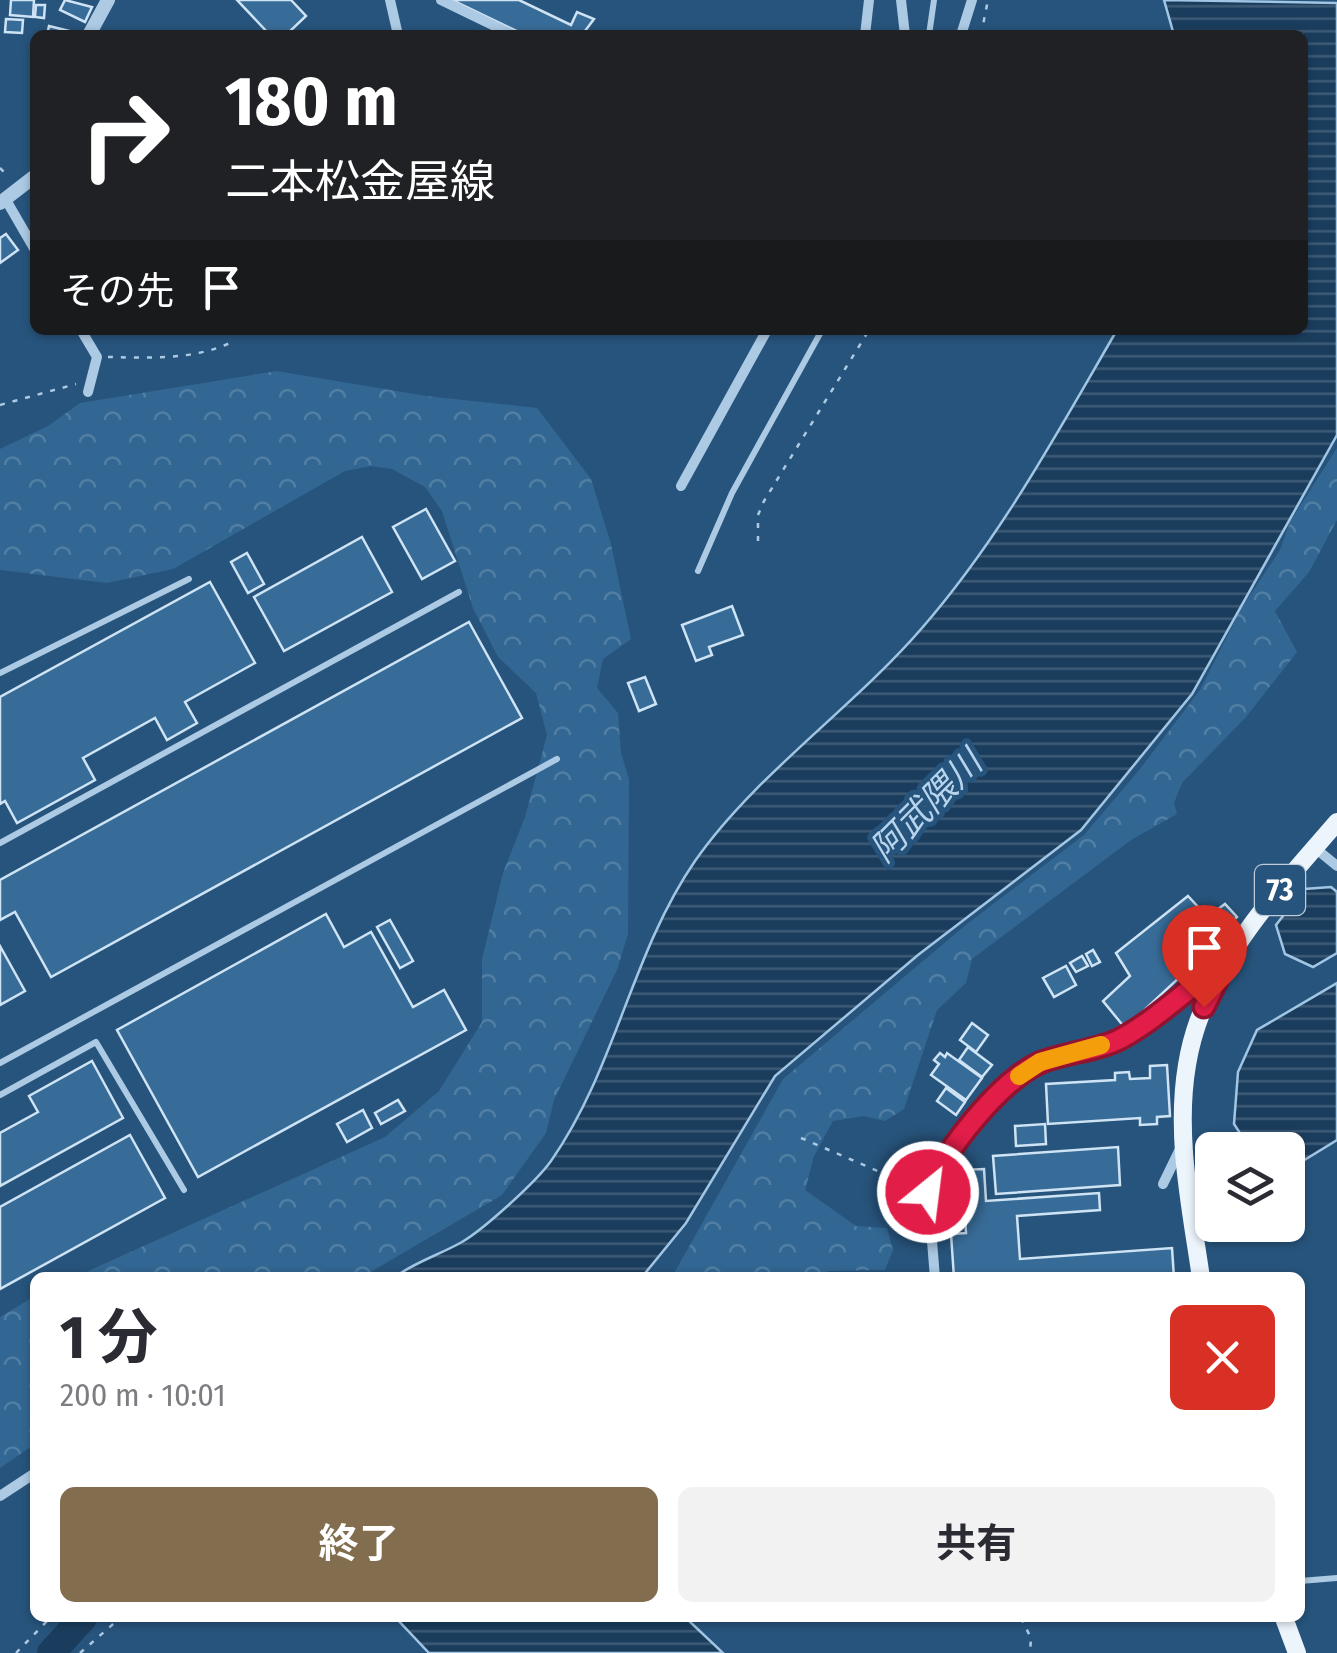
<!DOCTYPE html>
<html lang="ja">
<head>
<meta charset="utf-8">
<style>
  :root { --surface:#fff; --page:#f2f2f3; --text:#2b2b33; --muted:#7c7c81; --accent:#826d4f }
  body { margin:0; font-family:"Fira Sans Condensed","Noto Sans JP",sans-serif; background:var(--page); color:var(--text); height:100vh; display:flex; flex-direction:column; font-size:38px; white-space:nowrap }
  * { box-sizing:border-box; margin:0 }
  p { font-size:32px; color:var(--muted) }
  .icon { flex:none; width:55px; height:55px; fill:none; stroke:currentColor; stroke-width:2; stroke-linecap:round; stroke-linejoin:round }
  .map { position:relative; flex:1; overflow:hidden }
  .side { position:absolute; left:30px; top:1272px; width:1275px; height:350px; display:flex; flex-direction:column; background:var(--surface); border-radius:15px; box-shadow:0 2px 8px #0004 }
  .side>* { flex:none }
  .hud { position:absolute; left:30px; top:30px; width:1278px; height:305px; border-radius:15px; box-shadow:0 2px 8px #0004; background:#202124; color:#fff; overflow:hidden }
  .controls { position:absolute; left:1195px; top:1132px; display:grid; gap:20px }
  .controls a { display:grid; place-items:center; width:110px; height:110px; border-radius:15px; background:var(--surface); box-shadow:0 2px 8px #0004; font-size:50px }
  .pin { position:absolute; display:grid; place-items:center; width:85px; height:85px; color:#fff; margin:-102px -42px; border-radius:50% 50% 50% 0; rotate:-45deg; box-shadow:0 0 10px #0007 }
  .pin .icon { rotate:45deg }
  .me { position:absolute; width:110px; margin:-55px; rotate:29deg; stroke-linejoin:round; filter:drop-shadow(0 0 8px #0008) }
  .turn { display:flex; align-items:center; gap:35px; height:210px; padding:0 30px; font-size:45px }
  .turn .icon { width:130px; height:130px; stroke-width:2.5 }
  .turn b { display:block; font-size:70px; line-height:85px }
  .then { display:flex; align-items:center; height:95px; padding:0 30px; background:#0003; gap:20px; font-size:38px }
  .round { display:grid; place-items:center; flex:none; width:105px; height:105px; border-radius:15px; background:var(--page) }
  .summary { display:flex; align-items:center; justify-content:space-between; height:170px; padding:0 30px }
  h1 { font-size:60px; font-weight:700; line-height:75px }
  .primary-button { display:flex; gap:20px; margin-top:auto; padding:20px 30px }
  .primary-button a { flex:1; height:115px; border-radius:15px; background:var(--accent); color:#fff; font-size:40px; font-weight:700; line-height:115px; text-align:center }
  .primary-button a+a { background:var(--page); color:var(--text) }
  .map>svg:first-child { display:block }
  .forest { fill:url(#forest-crowns) }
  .water { fill:url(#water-rules); stroke:#a1c6e4; stroke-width:2.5 }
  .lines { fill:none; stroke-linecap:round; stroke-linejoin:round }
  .river { stroke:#1b3d5d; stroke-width:28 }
  .building { fill:#386c98; stroke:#cee3f4; stroke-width:2.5 }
  .path { stroke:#accae4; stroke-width:2.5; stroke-dasharray:5 8; stroke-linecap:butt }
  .service { stroke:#accae4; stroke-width:6 }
  .minor { stroke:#accae4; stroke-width:10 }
  .tertiary { stroke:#accae4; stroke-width:14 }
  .primary { stroke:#ecf4fc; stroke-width:18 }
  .route-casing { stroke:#92132f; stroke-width:25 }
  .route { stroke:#e11d48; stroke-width:18 }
  .slow { stroke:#f59e0b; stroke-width:18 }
  .labels { text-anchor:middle; stroke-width:10; stroke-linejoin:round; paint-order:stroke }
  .shield { fill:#27547c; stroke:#beccd8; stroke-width:2.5 }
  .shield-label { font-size:30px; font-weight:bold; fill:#fff }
  .water-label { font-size:35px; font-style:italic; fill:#b7d4ec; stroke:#27547c }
</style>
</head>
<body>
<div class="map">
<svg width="1337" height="1653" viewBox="0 0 1337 1653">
  <defs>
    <pattern id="forest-crowns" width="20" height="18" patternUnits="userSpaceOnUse" patternTransform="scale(2.5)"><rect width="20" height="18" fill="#326793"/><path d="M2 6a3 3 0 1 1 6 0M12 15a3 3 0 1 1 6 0" fill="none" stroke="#517ea3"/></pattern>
    <pattern id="water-rules" width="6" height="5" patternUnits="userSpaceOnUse" patternTransform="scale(2.5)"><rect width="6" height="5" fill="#1b3d5d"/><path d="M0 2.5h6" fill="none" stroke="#3d5a75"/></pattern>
  </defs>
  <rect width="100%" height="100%" fill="#27547c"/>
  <g class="forest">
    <polygon points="277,371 426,396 537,408 591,479 611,544 631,639 603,659 597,688 618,713 621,753 629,779 628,934 617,970 554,1100 546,1133 502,1195 362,1277 75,1277 385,1137 439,1091 482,1022 482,959 503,873 525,817 547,735 536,693 498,657 473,608 442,511 425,487 392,469 371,466 345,471 173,569 107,583 0,570 0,449 48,426 80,403"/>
    <polygon points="1337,448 1337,520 1309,572 1275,611 1297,652 1246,717 1182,783 1174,803 1177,814 1131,840 972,959 966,983 937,1010 904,1109 885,1121 864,1116 833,1121 814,1156 805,1190 856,1226 887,1228 893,1250 885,1270 828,1271 824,1278 672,1277 783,1079 967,924 1084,835 1140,769 1200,690 1241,609 1280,550 1290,522"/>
    <polygon points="35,1296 35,1444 0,1468 0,1317"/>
  </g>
  <g class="water">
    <path d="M1164 0 1337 3V435L1192 694 1081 830 918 955 775 1076 686 1223 642 1277H395C415 1262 439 1255 462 1242 484 1229 536 1182 551 1161 616 1068 631 954 695 861 755 775 853 708 922 628 1001 537 1057 433 1117 330H1302V35H1174Z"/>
    <polygon points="1331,887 1337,892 1337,953 1313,967 1285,954 1276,925 1304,889"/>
    <polygon points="1337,983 1337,1140 1288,1170 1288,1150 1251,1150 1234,1124 1238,1072 1257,1030"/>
    <polygon points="396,1618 686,1618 723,1653 429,1653"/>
  </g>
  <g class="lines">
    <polyline class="river" points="51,1653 83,1618"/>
  </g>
  <g class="building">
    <polygon points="11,0 34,0 33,17 10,15"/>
    <polygon points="65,0 92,7 85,22 60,10"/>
    <polygon points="237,0 291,0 306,16 286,35 270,35"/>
    <polygon points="452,0 519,0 571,25 577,12 594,19 582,35 525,35"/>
    <polygon points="36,5 45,5 44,18 35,17"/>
    <polygon points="6,19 23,20 22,33 5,32"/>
    <polygon points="49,26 73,32 72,35 47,35"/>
    <polygon points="6,234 18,250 0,263 0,238"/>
    <polygon points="426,509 455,561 422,579 393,527"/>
    <polygon points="362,537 392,592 284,651 254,597"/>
    <polygon points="247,553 264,584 248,593 231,562"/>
    <polygon points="210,582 255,663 185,702 197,723 167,740 155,718 83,758 95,780 17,823 5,801 0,804 0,697"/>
    <polygon points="732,606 743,635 709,647 712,655 696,661 682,625"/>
    <polygon points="469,622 522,718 51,977 15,912 0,920 0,880"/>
    <polygon points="645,677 656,704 639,711 628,683"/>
    <polygon points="1188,896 1202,911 1214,912 1225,904 1237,917 1222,932 1224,936 1125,1028 1103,1001 1130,976 1116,953"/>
    <polygon points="326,914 344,947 371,932 413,1007 444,990 466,1030 198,1177 117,1030"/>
    <polygon points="390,920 413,961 400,968 377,927"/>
    <polygon points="0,946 25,991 0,1005"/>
    <polygon points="1093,950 1100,962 1092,966 1086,954"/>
    <polygon points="1082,956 1088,966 1076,972 1070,963"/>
    <polygon points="1066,966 1076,985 1054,997 1043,978"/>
    <polygon points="972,1023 988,1035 976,1052 960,1040"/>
    <polygon points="968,1047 992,1065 982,1077 959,1060"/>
    <polygon points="940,1053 945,1057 947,1053 982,1078 966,1100 931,1075 939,1064 934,1060"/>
    <polygon points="92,1061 123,1118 0,1186 0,1133 38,1112 29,1096"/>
    <polygon points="1167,1065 1170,1116 1157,1117 1157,1124 1140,1125 1140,1118 1048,1124 1046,1084 1115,1080 1115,1073 1129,1072 1130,1079 1150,1078 1150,1066"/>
    <polygon points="946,1088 965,1102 956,1115 937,1101"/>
    <polygon points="398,1100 405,1111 381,1124 375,1113"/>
    <polygon points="363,1110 372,1128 347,1142 337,1124"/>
    <polygon points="1045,1124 1046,1144 1016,1146 1015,1126"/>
    <polygon points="130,1135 165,1198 0,1289 0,1207"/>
    <polygon points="1118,1147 1120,1185 996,1194 993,1156"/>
    <polygon points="984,1169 986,1201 1099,1193 1100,1210 1017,1216 1020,1259 1172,1248 1174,1278 954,1278 951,1234 966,1233 962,1170"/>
  </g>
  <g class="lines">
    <g class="path">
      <polyline points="981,35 988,0"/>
      <polyline points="0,168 9,177"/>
      <path d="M108 357C149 358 195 360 232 342"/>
      <polyline points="0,405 76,384"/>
      <polyline points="758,541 758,515 764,501 869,330"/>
      <polyline points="801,1138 915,1187"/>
      <polyline points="1021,1618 1031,1638 1030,1653"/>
      <polyline points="16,1653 50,1618"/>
      <polyline points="80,1653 120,1618"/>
    </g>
    <g class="service">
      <polyline points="929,35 934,0"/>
      <polyline points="698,571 732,493 822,330"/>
      <polyline points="0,673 189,579"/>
      <polyline points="0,843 459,592"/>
      <polyline points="0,1063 557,759"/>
      <polyline points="0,1095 96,1042 184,1190"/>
      <polyline points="1193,1201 1212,1168"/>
      <polyline points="1300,1581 1337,1578"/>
    </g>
    <g class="minor">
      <polyline points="390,0 398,35"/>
      <polyline points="441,0 513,35"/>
      <polyline points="901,0 905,35"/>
      <polyline points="865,35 869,0"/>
      <polyline points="961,35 972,0"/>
      <polyline points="6,200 35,250"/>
      <polyline points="81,330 97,357 88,392"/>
      <polyline points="681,486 767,330"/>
      <polyline points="1315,848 1337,866"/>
      <polyline points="1163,1184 1180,1149"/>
      <polyline points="935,1278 928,1192 935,1171 992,1101 1039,1062 1117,1041 1135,1030 1222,965"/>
      <polyline points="0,1496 35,1473"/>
    </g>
    <g class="tertiary">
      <polyline points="89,35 108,0"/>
      <polyline points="0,203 35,176"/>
    </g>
    <g class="primary">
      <path d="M1201 1278C1191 1208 1175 1136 1187 1065 1202 969 1276 893 1337 822"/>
      <polyline points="1284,1618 1297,1653"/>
    </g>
  </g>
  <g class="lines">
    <defs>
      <path id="route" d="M928 1192C941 1154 1003 1077 1042 1062 1067 1052 1098 1051 1122 1038 1160 1017 1191 985 1227 961L1204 1007"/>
    </defs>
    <use href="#route" class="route-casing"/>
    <use href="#route" class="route"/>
    <polyline class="slow" points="1019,1076 1040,1062 1101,1045"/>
  </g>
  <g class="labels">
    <rect class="shield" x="1255" y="865" width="50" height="50" rx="8"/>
    <g class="shield-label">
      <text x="1280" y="900">73</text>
    </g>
    <g class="water-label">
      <text transform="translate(926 806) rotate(-45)" y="12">阿武隈川</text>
    </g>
  </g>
</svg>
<div class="controls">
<a><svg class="icon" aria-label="layers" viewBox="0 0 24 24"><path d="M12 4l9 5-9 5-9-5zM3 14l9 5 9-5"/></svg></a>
</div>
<div class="pin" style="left:1204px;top:1007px;background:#d93025"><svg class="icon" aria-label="arrive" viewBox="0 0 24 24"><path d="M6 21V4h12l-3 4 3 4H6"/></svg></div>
<svg class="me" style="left:928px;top:1192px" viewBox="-20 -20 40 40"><circle r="17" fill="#e11d48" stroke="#fff" stroke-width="3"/><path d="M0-11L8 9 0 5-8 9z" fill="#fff"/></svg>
<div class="hud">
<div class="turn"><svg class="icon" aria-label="right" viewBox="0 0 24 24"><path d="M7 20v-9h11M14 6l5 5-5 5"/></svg><div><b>180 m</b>二本松金屋線</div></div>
<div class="then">その先<svg class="icon" aria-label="arrive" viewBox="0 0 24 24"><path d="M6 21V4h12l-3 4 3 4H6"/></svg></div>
</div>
<section class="side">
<div class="summary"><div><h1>1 分</h1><p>200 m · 10:01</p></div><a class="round" style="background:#d93025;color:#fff"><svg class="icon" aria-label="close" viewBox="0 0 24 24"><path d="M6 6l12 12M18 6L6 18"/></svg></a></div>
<div class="primary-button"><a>終了</a><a>共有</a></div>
</section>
</div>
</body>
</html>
